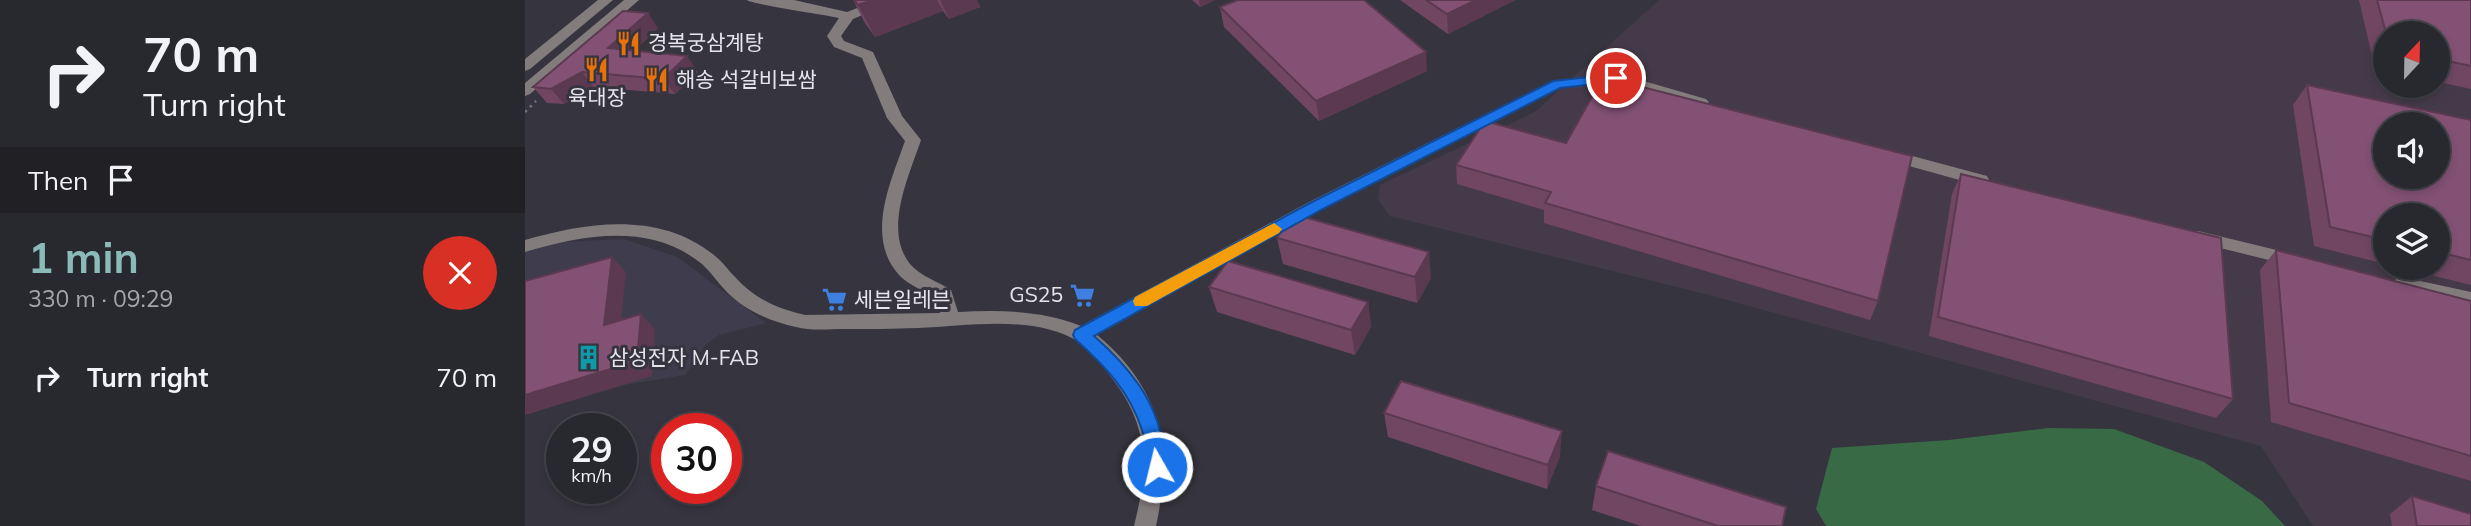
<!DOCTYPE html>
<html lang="en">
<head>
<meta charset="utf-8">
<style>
  :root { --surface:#28282f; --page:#34343b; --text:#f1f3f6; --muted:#a5a6aa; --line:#44444b; --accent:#8bbbb9 }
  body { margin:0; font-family:Mulish,"Noto Sans KR",sans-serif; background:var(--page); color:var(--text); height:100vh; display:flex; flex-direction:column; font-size:26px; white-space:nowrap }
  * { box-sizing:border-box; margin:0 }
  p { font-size:23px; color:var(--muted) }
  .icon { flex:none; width:38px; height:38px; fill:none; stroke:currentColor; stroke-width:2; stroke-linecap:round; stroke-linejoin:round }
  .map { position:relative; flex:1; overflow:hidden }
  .details { display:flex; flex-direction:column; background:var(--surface); width:525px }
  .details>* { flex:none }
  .top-card { background:#28282f; color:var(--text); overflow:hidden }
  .needle { width:46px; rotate:22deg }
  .controls { position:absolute; left:1848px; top:21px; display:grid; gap:14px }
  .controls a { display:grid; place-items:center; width:77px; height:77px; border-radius:50%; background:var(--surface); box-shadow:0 4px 10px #0003,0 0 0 2px var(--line); font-size:35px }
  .speed { position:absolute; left:21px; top:413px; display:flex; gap:14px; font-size:35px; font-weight:700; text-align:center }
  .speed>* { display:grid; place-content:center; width:91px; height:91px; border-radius:50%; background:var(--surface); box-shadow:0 4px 10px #0003,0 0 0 2px var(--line); line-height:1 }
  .speed small { font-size:18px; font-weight:400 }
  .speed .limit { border:10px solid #d22; background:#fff; color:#111 }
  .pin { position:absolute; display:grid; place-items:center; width:60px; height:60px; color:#fff; margin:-30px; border:4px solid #fff; border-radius:50%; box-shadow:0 2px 7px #0007 }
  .me { position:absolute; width:77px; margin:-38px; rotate:352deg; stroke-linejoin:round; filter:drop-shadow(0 0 5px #0008) }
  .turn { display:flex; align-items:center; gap:24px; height:147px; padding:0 28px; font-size:32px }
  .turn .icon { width:91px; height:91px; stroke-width:2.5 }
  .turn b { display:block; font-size:49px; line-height:60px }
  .then { display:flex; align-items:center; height:66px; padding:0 28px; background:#0003; gap:14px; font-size:26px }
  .round { display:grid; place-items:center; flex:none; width:74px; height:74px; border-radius:37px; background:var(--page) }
  .overview { display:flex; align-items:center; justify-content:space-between; height:119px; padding:0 28px }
  h1 { font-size:42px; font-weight:700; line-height:52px; color:var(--accent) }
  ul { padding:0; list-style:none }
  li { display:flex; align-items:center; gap:21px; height:91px; padding:0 28px }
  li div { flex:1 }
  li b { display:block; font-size:26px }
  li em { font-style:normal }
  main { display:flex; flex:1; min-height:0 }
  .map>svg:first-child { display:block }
  .commercial { fill:#3f3c4d }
  .industrial { fill:#453a49; fill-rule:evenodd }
  .forest { fill:#376a45 }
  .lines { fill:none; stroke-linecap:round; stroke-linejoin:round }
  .path { stroke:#74747c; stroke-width:2.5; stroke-dasharray:2.5 4.5; stroke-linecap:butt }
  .minor { fill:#837c7d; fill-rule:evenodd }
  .wall { fill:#704663 }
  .shaded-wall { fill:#5b3950 }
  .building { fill:#825173; stroke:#5b3950; stroke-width:2; fill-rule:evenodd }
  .route { fill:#1a73e8; stroke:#114b97; stroke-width:2 }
  .slow { fill:#f59e0b }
  .labels { text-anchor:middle; stroke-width:6; stroke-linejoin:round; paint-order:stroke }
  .poi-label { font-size:21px; fill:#e4e4ea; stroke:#36353f; text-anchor:start }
</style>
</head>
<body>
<main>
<section class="details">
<div class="top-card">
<div class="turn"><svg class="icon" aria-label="right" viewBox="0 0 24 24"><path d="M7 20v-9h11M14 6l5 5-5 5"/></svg><div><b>70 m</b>Turn right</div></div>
<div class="then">Then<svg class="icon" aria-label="arrive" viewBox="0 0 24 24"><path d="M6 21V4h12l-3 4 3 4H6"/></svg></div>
</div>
<div class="overview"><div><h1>1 min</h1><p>330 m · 09:29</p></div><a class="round" style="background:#d93025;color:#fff"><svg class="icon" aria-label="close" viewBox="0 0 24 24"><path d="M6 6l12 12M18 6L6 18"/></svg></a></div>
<ul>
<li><svg class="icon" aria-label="right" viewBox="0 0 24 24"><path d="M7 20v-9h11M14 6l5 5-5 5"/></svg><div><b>Turn right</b></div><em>70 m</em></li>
</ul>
</section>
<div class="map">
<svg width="1946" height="526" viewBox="0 0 1946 526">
  <rect width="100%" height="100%" fill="#36353f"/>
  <polygon class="commercial" points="99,239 152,257 241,323 194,335 180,345 160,375 99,385 0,415 0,252 34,242"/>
  <path class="industrial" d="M1134 0H1946V526H1788L1736 446 1184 295 865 216 853 200 855 185 1010 112ZM1860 33H1913V86H1860ZM1860 124H1913V177H1860ZM1860 215H1913V268H1860Z"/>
  <polygon class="forest" points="1524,428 1589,429 1679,462 1737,501 1760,526 1301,526 1291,509 1307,448 1424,440"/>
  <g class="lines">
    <polyline class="path" points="0,112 11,101"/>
    <g class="minor">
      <polygon points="73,0 88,0 5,69 0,71 0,59"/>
      <polygon points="99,0 114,0 5,94 0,96 0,83"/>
      <path d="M222 0H269L322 12 353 0H373L328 19 316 36 319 41 348 52 377 116 396 140C384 176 358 230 385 264 395 276 414 282 426 290L433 312C475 310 517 310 556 326L784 202 1027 81 1091 73 1181 99 1184 102 1176 107 1091 83 1035 88 796 210 572 335C636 388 648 448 631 526H609C623 470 625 429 589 381 579 367 568 351 554 342 509 314 443 326 393 328 368 329 343 329 318 329 303 329 286 331 271 327 245 321 220 311 201 291 193 283 186 272 177 264 125 222 59 235 0 252V240C63 222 134 211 189 255 197 261 203 270 211 278 230 299 253 309 280 315L415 313 412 299C400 291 385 286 375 276 339 238 366 181 380 141L362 118 337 58 309 47 302 36 314 18C301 15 226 4 222 0Z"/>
      <polygon points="1365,150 1462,176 1464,180 1456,186 1359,159 1357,155"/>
      <polygon points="1673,231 1768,254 1774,255 1777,260 1774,265 1768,266 1667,241 1664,237"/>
      <polygon points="1877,277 1946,292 1946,306 1871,289 1868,284 1871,279"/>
    </g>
  </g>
  <g class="wall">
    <polygon points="328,0 452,0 455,7 424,19 418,11 350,37 340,23"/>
    <polygon points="667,0 690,0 675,7"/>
    <polygon points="875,0 990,0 923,34"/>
    <polygon points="1834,0 1946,0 1946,89 1913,82 1913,33 1860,33 1860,71 1850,69"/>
    <polygon points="695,7 902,71 794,121 699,27"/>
    <polygon points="133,28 109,51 173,72 150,94 69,87 39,104 22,103 8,87"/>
    <polygon points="1782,85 1946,120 1946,285 1877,268 1913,268 1913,215 1860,215 1860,264 1789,246 1768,105"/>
    <polygon points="1041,143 1353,301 1345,320 1019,223 1019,210 932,184 931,165"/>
    <polygon points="1436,174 1708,399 1691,418 1404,336 1427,194"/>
    <polygon points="752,238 906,278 892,303 758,264"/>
    <polygon points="1751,250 1946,301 1946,481 1746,422 1735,270"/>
    <polygon points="684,287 843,302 846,327 830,355 692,312"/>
    <polygon points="859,413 1035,456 1022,489 863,437"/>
    <polygon points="1071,486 1257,526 1116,526 1067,510"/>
    <polygon points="1887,496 1946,526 1867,526 1865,514"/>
  </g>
  <g class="shaded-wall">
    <polygon points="348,0 412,0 418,11 350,37 333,5"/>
    <polygon points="415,0 452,0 455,7 424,19"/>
    <polygon points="674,0 690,0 675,7"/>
    <polygon points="951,0 990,0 923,34 922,14"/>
    <polygon points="123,13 133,28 95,63 83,48"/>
    <polygon points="901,52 902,71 794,121 791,101"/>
    <polygon points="162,56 173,72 150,94 138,79"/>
    <polygon points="57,72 69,87 39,104 26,89"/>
    <polygon points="904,252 906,278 892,303 890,277"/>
    <polygon points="87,257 101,272 94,340 79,325"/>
    <polygon points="843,302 846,327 830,355 826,330"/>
    <polygon points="116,314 130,329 127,376 0,415 0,395"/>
    <polygon points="1037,431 1035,456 1022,489 1023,465"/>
  </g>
  <g class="building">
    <polygon points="329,0 348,0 333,5"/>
    <polygon points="713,0 839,0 901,52 791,101 695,7"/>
    <polygon points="901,0 951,0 922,14"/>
    <polygon points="1852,0 1946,0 1946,66 1913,59 1913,33 1861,33"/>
    <polygon points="98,11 123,13 83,48 162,56 138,79 57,72 26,89 8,87"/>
    <polygon points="1078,77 1387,156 1353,301 1020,203 1026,192 931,165 960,121 1041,143"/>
    <path d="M1782 85 1946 120V260L1913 252V215H1860V240L1805 227ZM1860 124H1913V177H1860Z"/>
    <polygon points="1436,174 1696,238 1708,399 1413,317"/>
    <polygon points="768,214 904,252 890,277 752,238"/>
    <polygon points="1751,250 1946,301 1946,456 1764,403"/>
    <polygon points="87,257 79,325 116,314 112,361 0,395 0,281"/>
    <polygon points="703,261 843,302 826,330 684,287"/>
    <polygon points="876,381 1037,431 1023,465 859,413"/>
    <polygon points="1083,451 1261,507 1257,526 1193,526 1071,486"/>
    <polygon points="1887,496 1946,514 1946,526 1892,526"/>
  </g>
  <path class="route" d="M1091 74 1096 75V81L1035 88 796 210 569 336C602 365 632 400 638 446 640 455 642 465 638 473L632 476 625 473C619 460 622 444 617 430 605 392 580 366 550 339L548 335 550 330 785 203 1028 81Z"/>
  <polygon class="slow" points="749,223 757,229 754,233 622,306 610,306 608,301 610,297"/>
  <defs>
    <symbol id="restaurant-bare" viewBox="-9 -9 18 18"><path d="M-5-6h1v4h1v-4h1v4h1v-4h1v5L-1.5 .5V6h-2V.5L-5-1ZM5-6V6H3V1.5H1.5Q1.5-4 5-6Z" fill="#e8710a" stroke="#36353f" stroke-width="2.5" paint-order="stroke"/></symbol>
    <symbol id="supermarket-bare" viewBox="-9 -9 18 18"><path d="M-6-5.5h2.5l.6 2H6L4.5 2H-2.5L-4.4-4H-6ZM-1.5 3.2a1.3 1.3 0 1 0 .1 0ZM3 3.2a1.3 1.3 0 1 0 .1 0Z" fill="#3f7fe0" stroke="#36353f" stroke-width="2.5" paint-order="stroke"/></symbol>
    <symbol id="building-bare" viewBox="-9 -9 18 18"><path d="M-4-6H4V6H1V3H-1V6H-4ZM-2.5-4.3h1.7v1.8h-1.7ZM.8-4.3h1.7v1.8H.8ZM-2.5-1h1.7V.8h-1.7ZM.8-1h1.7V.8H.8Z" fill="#0f9aa8" stroke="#36353f" stroke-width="2.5" paint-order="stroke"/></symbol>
  </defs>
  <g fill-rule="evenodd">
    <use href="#restaurant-bare" x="86" y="26" width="35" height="35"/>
    <use href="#restaurant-bare" x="54" y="52" width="35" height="35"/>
    <use href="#restaurant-bare" x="114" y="62" width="35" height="35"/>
    <use href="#supermarket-bare" x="540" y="278" width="35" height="35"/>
    <use href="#supermarket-bare" x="292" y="282" width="35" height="35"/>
    <use href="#building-bare" x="46" y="340" width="35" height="35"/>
  </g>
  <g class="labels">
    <g class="poi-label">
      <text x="123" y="50">경복궁삼계탕</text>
      <text x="151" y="87">해송 석갈비보쌈</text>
      <text x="72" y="105" text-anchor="middle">육대장</text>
      <text x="538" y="302" text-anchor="end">GS25</text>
      <text x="329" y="307">세븐일레븐</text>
      <text x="84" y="365">삼성전자 M-FAB</text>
    </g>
  </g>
</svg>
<div class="controls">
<a><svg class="needle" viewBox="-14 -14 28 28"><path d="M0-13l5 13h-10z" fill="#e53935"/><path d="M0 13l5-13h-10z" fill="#a5a6aa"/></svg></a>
<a><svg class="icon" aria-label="sound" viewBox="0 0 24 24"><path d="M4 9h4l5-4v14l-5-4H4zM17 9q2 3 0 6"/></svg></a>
<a><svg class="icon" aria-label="layers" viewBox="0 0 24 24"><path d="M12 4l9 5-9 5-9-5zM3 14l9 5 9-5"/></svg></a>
</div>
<div class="speed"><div>29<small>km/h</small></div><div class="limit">30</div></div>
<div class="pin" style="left:1091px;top:78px;background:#d93025"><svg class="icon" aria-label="arrive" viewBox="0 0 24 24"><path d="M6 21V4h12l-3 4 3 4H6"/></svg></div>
<svg class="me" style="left:632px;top:467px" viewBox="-20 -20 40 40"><circle r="17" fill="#1a73e8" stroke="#fff" stroke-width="3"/><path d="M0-11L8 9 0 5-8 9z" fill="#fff"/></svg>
</div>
</main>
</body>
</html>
